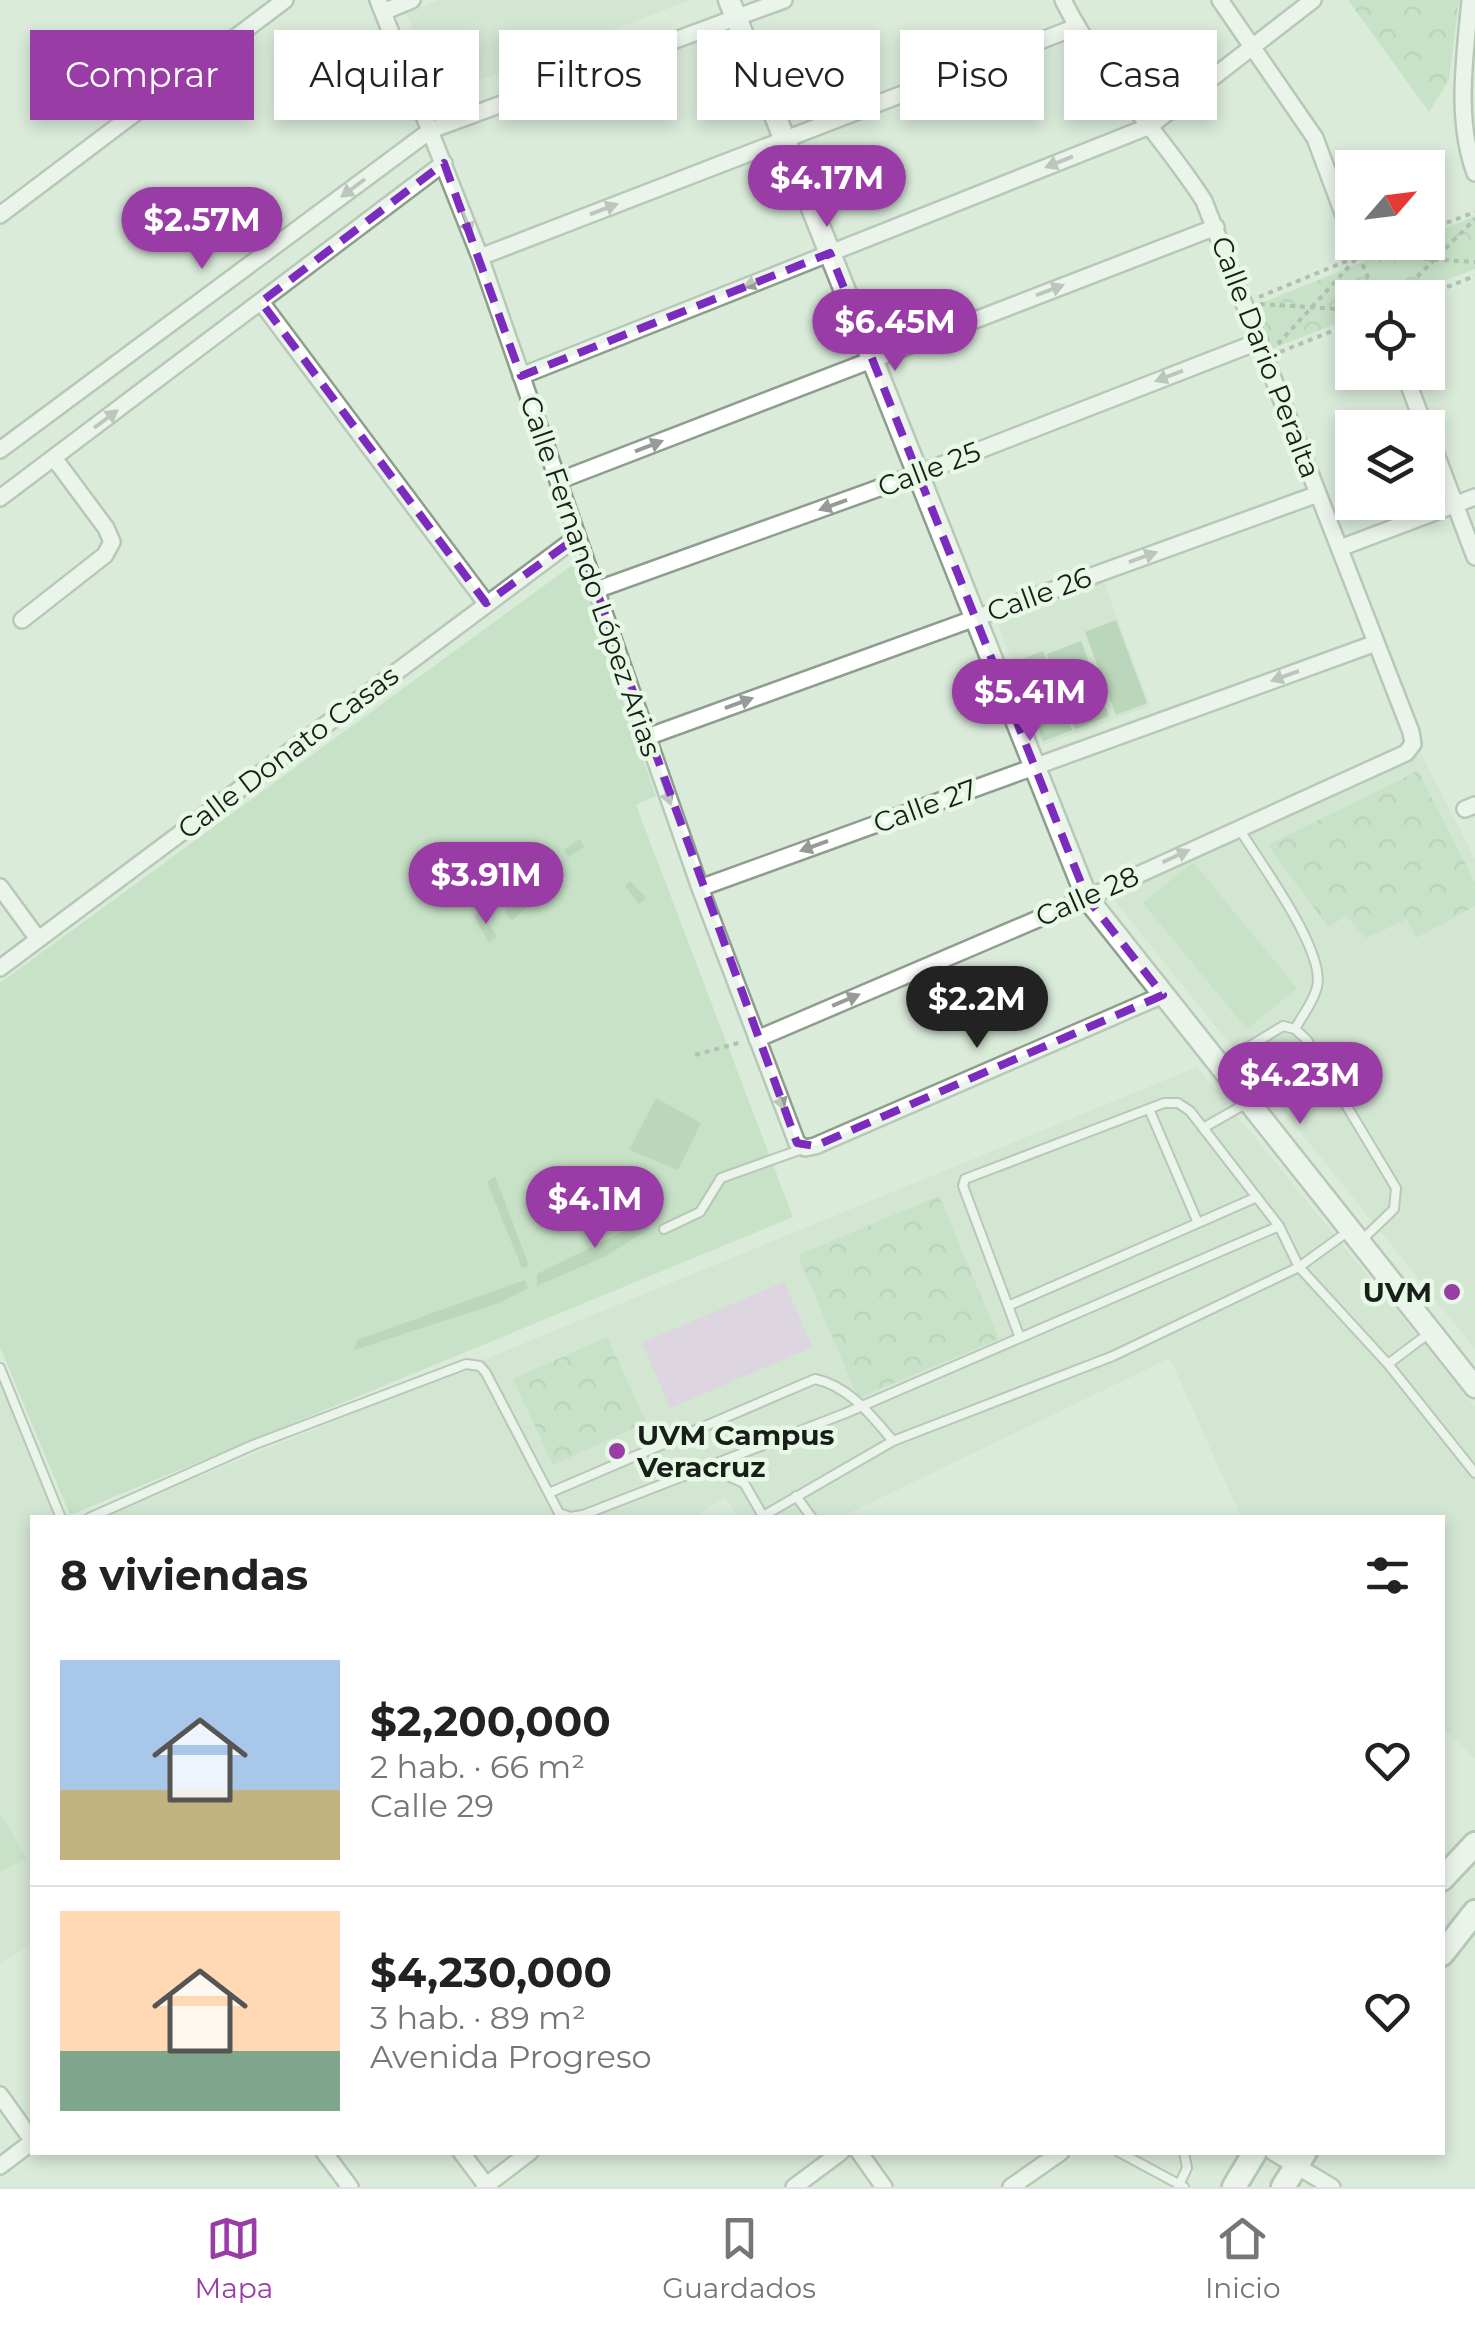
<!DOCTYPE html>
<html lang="es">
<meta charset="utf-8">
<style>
:root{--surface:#fff;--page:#f2f2f2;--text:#222;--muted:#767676;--line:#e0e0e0;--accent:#9a3ca6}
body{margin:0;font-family:Montserrat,sans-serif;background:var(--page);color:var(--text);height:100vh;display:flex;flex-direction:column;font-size:38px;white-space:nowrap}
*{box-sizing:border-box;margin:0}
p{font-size:32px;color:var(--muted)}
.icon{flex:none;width:55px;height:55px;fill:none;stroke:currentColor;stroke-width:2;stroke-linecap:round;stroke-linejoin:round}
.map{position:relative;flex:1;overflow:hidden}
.side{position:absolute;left:30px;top:1515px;width:1415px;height:640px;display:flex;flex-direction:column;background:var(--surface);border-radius:0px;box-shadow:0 5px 15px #0003}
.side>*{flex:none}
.top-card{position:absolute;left:30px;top:30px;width:1415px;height:90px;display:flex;gap:20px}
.needle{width:65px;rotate:62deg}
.buttons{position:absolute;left:1335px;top:150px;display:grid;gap:20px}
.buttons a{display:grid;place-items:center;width:110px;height:110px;border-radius:0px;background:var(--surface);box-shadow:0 5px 15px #0003;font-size:50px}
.price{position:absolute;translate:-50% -85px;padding:0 22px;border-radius:35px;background:var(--accent);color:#fff;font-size:32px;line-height:65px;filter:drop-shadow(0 2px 5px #0008)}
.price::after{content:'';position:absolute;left:50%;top:60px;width:30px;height:22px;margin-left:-15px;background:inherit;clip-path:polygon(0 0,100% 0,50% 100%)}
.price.current{background:#222;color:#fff}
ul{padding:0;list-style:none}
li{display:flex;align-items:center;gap:30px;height:250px;padding:0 30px}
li+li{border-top:2px solid var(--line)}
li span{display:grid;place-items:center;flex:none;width:280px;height:200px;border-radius:0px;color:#555}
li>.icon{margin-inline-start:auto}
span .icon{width:120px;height:120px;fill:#fffc;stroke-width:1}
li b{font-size:42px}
h2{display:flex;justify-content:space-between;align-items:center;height:120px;padding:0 30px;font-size:42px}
.chip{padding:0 35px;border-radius:0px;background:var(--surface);box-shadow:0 5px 15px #0003;font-size:35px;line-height:90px}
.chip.current{background:var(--accent);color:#fff}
.tab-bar{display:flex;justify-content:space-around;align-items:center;height:140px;border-top:2px solid var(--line);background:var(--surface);font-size:28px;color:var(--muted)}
.tab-bar a{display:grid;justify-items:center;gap:5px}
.tab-bar .current{color:var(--accent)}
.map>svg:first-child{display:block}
</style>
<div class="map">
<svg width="1475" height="2187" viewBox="0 0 1475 2187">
<defs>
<pattern id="park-crowns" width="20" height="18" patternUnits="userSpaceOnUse" patternTransform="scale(2.5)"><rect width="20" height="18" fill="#afd7af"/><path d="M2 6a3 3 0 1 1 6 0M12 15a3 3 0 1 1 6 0" fill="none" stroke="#96b896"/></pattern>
</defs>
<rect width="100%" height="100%" fill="#daebda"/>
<path fill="#c9dfc8" d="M439,0H691L439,96L406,13Z
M1102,577L1150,706L1043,745L995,616Z
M1420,752L1475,859V1349L1110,895Z
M1197,1067L1475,1407V1758L1443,1728L1442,1518L1241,1517L1170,1358L841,1517H738L725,1497L692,1518H98Z
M0,1381L56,1517L32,1518V1943L0,1964Z"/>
<path fill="url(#park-crowns)" d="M1348,0H1459L1449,80L1429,112Z
M1475,216V269L1403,297L1352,298V318L1271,349L1254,306L1409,243L1428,242V235Z
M1418,771L1475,883V906L1416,938L1407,919L1366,938L1346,916L1328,927L1268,845Z
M939,1196L999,1339L858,1398L798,1255Z
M607,1337L646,1422L553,1465L513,1379Z"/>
<path fill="#afd7af" d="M575,563L656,796L636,805L793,1217L70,1515L0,1347V983Z
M1193,862L1297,988L1247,1029L1143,903Z
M1,1814L26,1858L0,1872V1815Z"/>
<path fill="#e1bae5" d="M784,1282L812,1347L670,1408L642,1343Z"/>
<path fill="#95be95" d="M1116,620L1147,703L1116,715L1085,632Z
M1081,641L1109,716L1075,729L1047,654Z
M1043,651L1072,730L1043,741L1014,662Z
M580,839L584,847L568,857L564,850Z
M546,872L553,882L512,921L505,913L506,907Z
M630,881L646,898L639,904L625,886Z
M482,911L497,937L489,943L474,916Z
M656,1098L701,1123L678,1170L629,1150Z
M495,1176L529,1266L522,1268L487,1182Z
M639,1206L650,1228L606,1256L537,1286V1274L640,1223L633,1212Z
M525,1280L528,1288L499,1303L354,1350L357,1340Z"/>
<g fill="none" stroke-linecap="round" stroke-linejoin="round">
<defs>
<path id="service" d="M1240,830C1260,863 1326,951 1317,987C1314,1001 1302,1016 1295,1029
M1219,1065L1283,1026L1295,1029L1307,1040L1396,1188L1394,1209L1363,1239
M1203,1128L1247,1103
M1198,1223L1257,1197
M664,1229L700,1212L721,1178L805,1148
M1008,1306L1198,1223L1149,1109
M1020,1338L963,1186L965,1179L1164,1103H1178L1190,1111L1279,1226L1299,1267L1388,1364L1475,1473
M1388,1364L1428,1334
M0,1368L61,1518
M710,1468L744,1483L763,1516L893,1441L1113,1356L1299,1267L1350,1230
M549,1493L815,1379C849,1386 872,1416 893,1441
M796,1496L812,1518
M89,1518L253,1445L466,1364L480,1366L486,1373L559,1513L570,1517L583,1515L846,1413L1279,1226
M1119,2152L1184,2187
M1180,2183L1187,2168L1184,2152"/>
<path id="minor" d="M378,0L480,257L700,888L797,1143L805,1148L815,1146L1163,995
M1220,0L1315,138L1352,237
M1470,0C1465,57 1455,118 1475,173
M383,12L412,0
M0,215L285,0
M480,257L1076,27
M261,302L486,603
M1404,372L1425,428
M521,376L1150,126L1313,0
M1428,433L1475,557
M0,450L431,130L784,0
M558,481L1216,227
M0,498L444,163
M1340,548L1475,497
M596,590L918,474L1260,341
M22,620L105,555L112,542L106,528L54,458
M647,737L1318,494
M1465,809L1475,805
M0,887L38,939
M700,888L1376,643
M0,968L577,537
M757,1039L1087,898L1406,753L1413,744L1411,732L1204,201C1160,132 1099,73 1063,0
M0,2095L32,2140
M324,2152L350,2187
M461,2152L486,2185
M859,2152L884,2187
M1273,2152L1332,2187
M0,2166L32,2142
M484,2187L530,2152
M794,2187L841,2152
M1011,2187L1061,2152"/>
<path id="tertiary" d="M729,0L1087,898L1475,1387"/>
<path id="secondary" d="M1442,1879L1475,1844
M1442,1954L1475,1912
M1234,2187L1255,2152
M1283,2187L1305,2152"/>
</defs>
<use href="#service" stroke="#8e9e8e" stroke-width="12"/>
<use href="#minor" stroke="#8e9e8e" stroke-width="20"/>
<use href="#tertiary" stroke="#8e9e8e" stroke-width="25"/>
<use href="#secondary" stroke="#8e9e8e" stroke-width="28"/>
<path stroke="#808c80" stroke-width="4" stroke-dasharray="5 5" stroke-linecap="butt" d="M1428,230L1475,212
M1359,255L1376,298
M1364,255L1475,262
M1259,297L1393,242
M1396,298L1475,219
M1419,298L1475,276
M1260,304L1352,310
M1278,344L1356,259
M1280,352L1352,323
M695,1055L742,1042"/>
<use href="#service" stroke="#fff" stroke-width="8"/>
<use href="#minor" stroke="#fff" stroke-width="15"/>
<use href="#tertiary" stroke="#fff" stroke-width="20"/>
<use href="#secondary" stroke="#fff" stroke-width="22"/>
</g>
<defs><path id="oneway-solid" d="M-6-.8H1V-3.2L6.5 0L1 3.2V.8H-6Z" transform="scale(2.5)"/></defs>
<g fill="#979a97">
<use href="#oneway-solid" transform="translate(1059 162) rotate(158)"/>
<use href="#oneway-solid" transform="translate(353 188) rotate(143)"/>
<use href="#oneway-solid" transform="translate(604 209) rotate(-21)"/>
<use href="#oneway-solid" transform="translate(466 221) rotate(69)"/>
<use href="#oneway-solid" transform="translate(757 282) rotate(158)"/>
<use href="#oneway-solid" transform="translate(1050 290) rotate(-21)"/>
<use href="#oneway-solid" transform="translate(1169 376) rotate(159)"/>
<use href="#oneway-solid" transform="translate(106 419) rotate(-37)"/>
<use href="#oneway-solid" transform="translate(649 446) rotate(-21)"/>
<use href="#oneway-solid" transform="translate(833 505) rotate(160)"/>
<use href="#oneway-solid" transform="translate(1143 557) rotate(-20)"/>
<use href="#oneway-solid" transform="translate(1285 676) rotate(160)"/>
<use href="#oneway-solid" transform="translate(739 703) rotate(-20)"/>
<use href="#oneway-solid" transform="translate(666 791) rotate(71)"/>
<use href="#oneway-solid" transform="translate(814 846) rotate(160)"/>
<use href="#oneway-solid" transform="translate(1176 856) rotate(-25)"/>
<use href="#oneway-solid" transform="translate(846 1000) rotate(-23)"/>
<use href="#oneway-solid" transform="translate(779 1096) rotate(69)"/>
</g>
<path d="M0 0H1475V2187H0ZM444,163L521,376L830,253L1087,898L1163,995L815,1146L797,1143L577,537L486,603L261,302Z" fill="#daebda" fill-opacity=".55" fill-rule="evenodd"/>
<path fill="none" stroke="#7b2cbf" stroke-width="8" stroke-dasharray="20 12" stroke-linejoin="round" d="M444,163L521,376L830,253L1087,898L1163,995L815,1146L797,1143L577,537L486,603L261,302Z"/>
<g fill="#9a3ca6" stroke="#e7f8e7" stroke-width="4">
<circle cx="1452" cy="1292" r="10"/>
<circle cx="617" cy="1451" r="10"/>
</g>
<g text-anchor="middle" stroke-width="9" stroke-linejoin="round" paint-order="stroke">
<g font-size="28" fill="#181e18" stroke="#e7f8e7">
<text transform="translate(1266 357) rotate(69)" y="10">Calle Dario Peralta</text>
<text transform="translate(929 469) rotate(-21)" y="10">Calle 25</text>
<text transform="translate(591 576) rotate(71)" y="10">Calle Fernando López Arias</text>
<text transform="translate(1039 594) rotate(-20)" y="10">Calle 26</text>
<text transform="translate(288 752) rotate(-37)" y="10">Calle Donato Casas</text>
<text transform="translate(925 806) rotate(-20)" y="10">Calle 27</text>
<text transform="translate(1087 896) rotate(-24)" y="10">Calle 28</text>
</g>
<g font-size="28" font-weight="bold" fill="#181e18" stroke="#e7f8e7" text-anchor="end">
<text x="1432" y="1302">UVM</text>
<text x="637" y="1445" text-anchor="start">UVM Campus<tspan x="637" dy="32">Veracruz</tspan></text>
</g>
</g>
</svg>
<div class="buttons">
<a><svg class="needle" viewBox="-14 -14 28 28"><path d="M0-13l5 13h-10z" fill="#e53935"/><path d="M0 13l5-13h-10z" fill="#767676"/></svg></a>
<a><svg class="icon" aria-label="locate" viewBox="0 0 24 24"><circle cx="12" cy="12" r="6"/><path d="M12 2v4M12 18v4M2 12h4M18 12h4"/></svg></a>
<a><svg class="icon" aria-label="layers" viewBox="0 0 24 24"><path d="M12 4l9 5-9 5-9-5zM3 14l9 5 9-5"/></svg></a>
</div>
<b class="price" style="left:827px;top:230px">$4.17M</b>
<b class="price" style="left:202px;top:272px">$2.57M</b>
<b class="price" style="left:895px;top:374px">$6.45M</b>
<b class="price" style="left:1030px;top:744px">$5.41M</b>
<b class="price" style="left:486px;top:927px">$3.91M</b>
<b class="price current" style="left:977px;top:1051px">$2.2M</b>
<b class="price" style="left:1300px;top:1127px">$4.23M</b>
<b class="price" style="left:595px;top:1251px">$4.1M</b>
<div class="top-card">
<a class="chip current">Comprar</a>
<a class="chip">Alquilar</a>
<a class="chip">Filtros</a>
<a class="chip">Nuevo</a>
<a class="chip">Piso</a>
<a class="chip">Casa</a>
</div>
<section class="side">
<h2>8 viviendas<svg class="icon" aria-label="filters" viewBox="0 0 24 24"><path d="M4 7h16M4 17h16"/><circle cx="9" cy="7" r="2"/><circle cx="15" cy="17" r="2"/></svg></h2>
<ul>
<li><span style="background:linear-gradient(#a9c7e8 65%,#c2b280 0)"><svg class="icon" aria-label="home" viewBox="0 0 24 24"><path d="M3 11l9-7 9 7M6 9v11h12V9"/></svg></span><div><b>$2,200,000</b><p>2 hab. · 66 m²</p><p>Calle 29</p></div><svg class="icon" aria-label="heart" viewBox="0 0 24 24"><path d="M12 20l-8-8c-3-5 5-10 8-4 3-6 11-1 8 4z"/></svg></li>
<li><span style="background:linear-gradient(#ffd9b3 70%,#7fa58c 0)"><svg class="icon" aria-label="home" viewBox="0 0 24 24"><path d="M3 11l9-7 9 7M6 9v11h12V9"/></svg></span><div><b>$4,230,000</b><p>3 hab. · 89 m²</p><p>Avenida Progreso</p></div><svg class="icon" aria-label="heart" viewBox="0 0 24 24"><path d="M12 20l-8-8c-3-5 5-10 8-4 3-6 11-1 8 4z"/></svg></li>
</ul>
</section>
</div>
<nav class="tab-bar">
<a class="current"><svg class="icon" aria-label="map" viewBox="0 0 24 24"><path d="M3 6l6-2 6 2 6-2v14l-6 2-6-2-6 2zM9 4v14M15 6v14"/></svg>Mapa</a>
<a><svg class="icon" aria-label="saved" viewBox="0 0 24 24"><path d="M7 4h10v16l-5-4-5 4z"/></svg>Guardados</a>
<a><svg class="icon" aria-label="home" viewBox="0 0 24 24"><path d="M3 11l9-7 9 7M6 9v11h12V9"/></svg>Inicio</a>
</nav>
